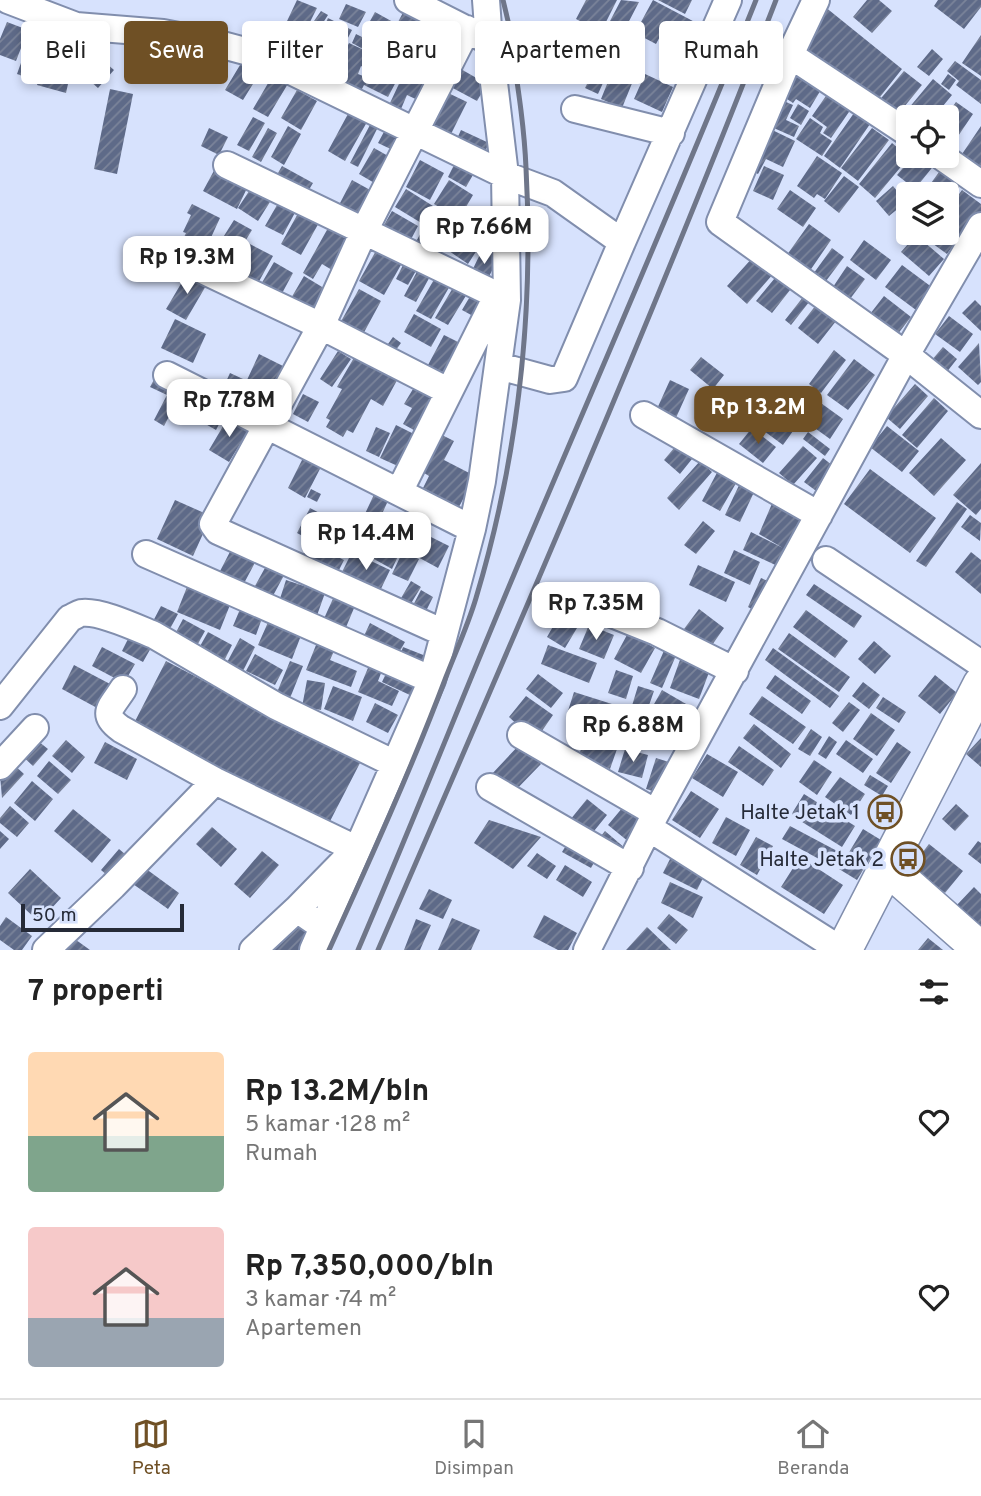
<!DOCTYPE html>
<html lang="id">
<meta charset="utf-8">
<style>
:root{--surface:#fff;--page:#f6f6f6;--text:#222;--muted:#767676;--line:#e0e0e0;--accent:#6f5025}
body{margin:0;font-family:Overpass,sans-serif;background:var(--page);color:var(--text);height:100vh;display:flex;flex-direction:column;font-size:26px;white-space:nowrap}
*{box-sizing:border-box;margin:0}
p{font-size:23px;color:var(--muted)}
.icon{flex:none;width:38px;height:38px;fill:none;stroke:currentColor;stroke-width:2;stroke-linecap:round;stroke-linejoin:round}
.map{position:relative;height:950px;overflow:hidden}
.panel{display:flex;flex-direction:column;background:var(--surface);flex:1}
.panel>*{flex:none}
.banner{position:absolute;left:21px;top:21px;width:940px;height:63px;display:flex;gap:14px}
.fabs{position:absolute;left:896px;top:105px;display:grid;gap:14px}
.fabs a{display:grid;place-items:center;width:63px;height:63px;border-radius:7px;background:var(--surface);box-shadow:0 4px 10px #0003;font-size:35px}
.scale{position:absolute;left:21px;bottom:18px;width:163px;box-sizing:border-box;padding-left:7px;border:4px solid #252a37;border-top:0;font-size:19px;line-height:24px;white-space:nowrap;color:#252a37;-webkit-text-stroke:5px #d7e2fd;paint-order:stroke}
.price{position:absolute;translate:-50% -60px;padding:0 16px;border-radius:14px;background:#fff;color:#222;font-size:23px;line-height:46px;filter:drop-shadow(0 2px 4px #0008)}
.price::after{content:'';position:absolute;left:50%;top:42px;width:21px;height:16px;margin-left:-10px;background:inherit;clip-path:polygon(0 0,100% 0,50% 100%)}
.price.on{background:var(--accent);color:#fff}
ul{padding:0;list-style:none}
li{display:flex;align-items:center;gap:21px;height:175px;padding:0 28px}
li span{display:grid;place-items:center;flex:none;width:196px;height:140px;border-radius:7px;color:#555}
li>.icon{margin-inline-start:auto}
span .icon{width:84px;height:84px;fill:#fffc;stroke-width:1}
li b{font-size:30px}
h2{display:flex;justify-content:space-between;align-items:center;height:84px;padding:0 28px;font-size:30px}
.pill{padding:0 24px;border-radius:7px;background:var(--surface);box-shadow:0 4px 10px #0003;font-size:24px;line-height:63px}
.pill.on{background:var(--accent);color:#fff}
.menu{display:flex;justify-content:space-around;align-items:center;height:98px;border-top:2px solid var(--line);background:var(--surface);font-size:19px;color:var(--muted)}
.menu a{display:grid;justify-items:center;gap:4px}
.menu .on{color:var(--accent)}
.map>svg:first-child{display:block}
</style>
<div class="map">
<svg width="981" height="950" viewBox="0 0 981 950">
<defs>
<pattern id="building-hatch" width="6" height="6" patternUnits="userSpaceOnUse" patternTransform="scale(1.75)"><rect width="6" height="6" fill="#5e6a88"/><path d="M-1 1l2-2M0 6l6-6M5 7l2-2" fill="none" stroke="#7b849a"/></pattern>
</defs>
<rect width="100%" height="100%" fill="#d7e2fd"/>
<path fill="url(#building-hatch)" d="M297,0L317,8L306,30L317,34L304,62L278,50L283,39L279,38Z
M586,0H617L601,32L576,19Z
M621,0L639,2L625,29L610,21Z
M653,0L708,29L690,63L667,50L675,35L664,29L656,44L635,33Z
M658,0H692L685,14Z
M867,0H879L892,11L872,33L853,17Z
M938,0H981V7L964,29L934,6Z
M819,2L902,69L876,102L829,65L801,49Z
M408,3L441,20L418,62L386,45Z
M346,4L366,12L358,27L339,19Z
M321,11L328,15L321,26L314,21Z
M375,12L393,22L382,42L364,32Z
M328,18L352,30L329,75L306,64Z
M445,20L464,31L443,69L424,58Z
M7,22L28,30L16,61L0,55V39Z
M557,24L570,30L558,57L544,50Z
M609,24L632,35L624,51L621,49L617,61L592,51L597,39L617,47L601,39Z
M34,26L47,31L31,79L17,74Z
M574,31L594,40L578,77L558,68Z
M356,34L368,40L363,49L352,43Z
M981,35V76L962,63Z
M370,42L379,46L368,70L361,66L358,74L368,78L383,48L407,61L388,97L364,85L359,95L337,84L342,74L335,71L349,43L366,51Z
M84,44L114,70L98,88L68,62Z
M932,49L943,59L929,76L917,67Z
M592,54L612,63L598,94L585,88L587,84L580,81Z
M243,60L261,71L243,100L225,90Z
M413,61L441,75L435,87L407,73Z
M955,61L981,80V104L956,85L959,81L947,71Z
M616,62L637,71L622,108L601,99Z
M796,65L825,83L810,108L796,99L793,103L778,93Z
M42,67L70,75L66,93L37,85Z
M459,68L487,84L477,101L449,86Z
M904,71L922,85L895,118L877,103Z
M274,73L289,82L268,117L253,109Z
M404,73L434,88L426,104L407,95L401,109L390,103Z
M645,74L673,87L662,112L634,99Z
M948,74L956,80L949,90L941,84Z
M933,79L952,95L934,117H908V120L903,115Z
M110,89L133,94L117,174L94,169Z
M297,90L317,101L301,130L281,118Z
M444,91L467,102L450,136L428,125Z
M828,93L851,109L831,138L823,133L827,127L812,116Z
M779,99L793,105L786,120L799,126L794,137L767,125Z
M956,102L973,114L950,148L947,146L945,117Z
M798,104L809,111L801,125L790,118Z
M349,112L367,122L345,161L328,151Z
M854,113L870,124L840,168L824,156Z
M253,117L265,123L249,151L237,145Z
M810,118L823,127L820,133L832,141L822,156L796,139Z
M371,123L378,127L358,167L350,163Z
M288,126L301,134L284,165L271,157Z
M981,126V165L978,169L960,157Z
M766,127L795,141L783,167L766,159L758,174L746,168Z
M209,128L228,137L219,155L201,146Z
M268,128L277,133L261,162L252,157Z
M386,128L408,139L401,154L378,143Z
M872,128L889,140L858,181L841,168Z
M461,130L489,143L483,156L455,143Z
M892,143L909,157L875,198L859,184Z
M374,148L397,161L383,188L359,174Z
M817,156L842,173L825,199L817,194L814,198L797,186Z
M913,156H926L935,164L915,189L897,175Z
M458,157L477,168L466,187L448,177Z
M420,160L444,173L430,200L406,187Z
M217,165L250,182L237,209L203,191Z
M282,166L313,183L304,198L274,180Z
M764,166L784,175L773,200L753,191Z
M942,168L962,183L947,203V194H923Z
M844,176L859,187L839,213L824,201Z
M352,180L372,191L359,216L339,205Z
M449,180L473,195L459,219L434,204Z
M255,182L275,194L258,221L238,208Z
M893,186L906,202L889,216L876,201Z
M406,189L433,206L423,224L395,207Z
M790,190L816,208L803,227L777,209Z
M962,190L981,204V212L961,239L947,228V211Z
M281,198L298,207L283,235L265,226Z
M192,204L220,218L208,244L203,241L192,262L176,254L186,233L183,232L191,215L187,213Z
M435,207L451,216L442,233L447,236L434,260L412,249Z
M301,208L321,219L301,255L281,244Z
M392,211L418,226L407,247L380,232Z
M234,220L252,230L230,266L212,255Z
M467,223L486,236L468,264L449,251Z
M809,224L831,240L807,275L784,259Z
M328,228L355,244L337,273L322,264L313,279L303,273Z
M918,233H939L954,244L947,254Z
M916,235L944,259L929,276L901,252Z
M864,240L891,260L876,280L850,260Z
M246,242L273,256L257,285L227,275Z
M485,244L501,252L484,287L468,279Z
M832,248L844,257L823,285L811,277Z
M377,249L402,263L384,295L359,281Z
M754,256L774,273L747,304L727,286Z
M274,262L293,273L280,297L260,286Z
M404,263L417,269L408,285L396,279Z
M421,264L433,271L416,302L404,296Z
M902,265L933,288L916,310L885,287Z
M847,266L865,279L850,299L833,287Z
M188,272L207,284L186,320L166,309Z
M779,273L794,285L772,313L756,301Z
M304,276L332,293L319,298L311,313L290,300Z
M436,276L451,284L431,319L416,311Z
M454,286L467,294L448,325L435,318Z
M359,289L381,301L361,338L339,325Z
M807,292L813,297L791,325L785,320Z
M472,293L485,294L473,316L462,310Z
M884,296L911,317L897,335L870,314Z
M820,300L840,316L818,344L798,328Z
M975,300L981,306V331L962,313Z
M414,314L441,329L431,347L404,332Z
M949,316L973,334L960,352L935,334Z
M175,319L206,334L193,363L161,348Z
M444,335L460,343L444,373L428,365Z
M393,337L401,343L391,357L383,351Z
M979,343L981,382L978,385L958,367Z
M943,347L957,359L946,373L931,361Z
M359,349L401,373L383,406L371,399L353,433L347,430L343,437L326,427L330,420L326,418L342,389L337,387Z
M834,350L846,360L821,393L809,384Z
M338,351L351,359L332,387L320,379Z
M259,354L283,366L271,391L247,380Z
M701,357L724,375L713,389L690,370Z
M854,359L875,375L848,410L827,395Z
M230,373L243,379L237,392L224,386Z
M157,374L184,388L164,426L154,420L167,395L150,387Z
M670,380L689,389L675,420L656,411Z
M416,384L444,393L421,434L403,424L412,408L404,404Z
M915,384L928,396L900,429L886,417Z
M187,392L200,399L188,421L175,414Z
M303,394L319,402L308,422L293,414Z
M206,398L227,409L216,430L195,418Z
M712,398L728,407L716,427L700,418Z
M934,398L948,411L917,448L902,435Z
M818,401L843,419L830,439L805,421Z
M761,409L793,431L783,445L752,422Z
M229,416L250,428L229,462L209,450Z
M396,425L416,435L400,467L380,458Z
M887,426L919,451L902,472L870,447Z
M376,427L390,433L379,457L366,451Z
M752,428L776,447L763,463L739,444Z
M808,432L830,449L825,456L803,439Z
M440,434L454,441L444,460L475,476L459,507L423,488L429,476L421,471Z
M941,438L966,460L934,496L909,473Z
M680,441L696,454L680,474L664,460Z
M803,446L817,458L793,485L779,473Z
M304,456L322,465L305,498L288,488Z
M823,458L841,472L823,496L804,482Z
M700,461L712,472L679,510L667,498Z
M981,463V509L976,515L953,495Z
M720,467L739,478L720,511L702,501Z
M870,469L936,518L910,553L844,504Z
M741,481L756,488L740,522L725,515Z
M378,486L392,492L377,525L363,518Z
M311,489L321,494L317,502L307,497Z
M774,499L808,515L784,569L743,550L751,532L783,548L759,534Z
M175,500L211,516L193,556L157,539Z
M957,502L967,509L926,567L916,561Z
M310,508L352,530L339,555L297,533Z
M970,515L981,523L980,541L961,527Z
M394,519L417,533L406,553L419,559L408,581L392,574L403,551L383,539Z
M703,521L715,531L696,554L684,545Z
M356,525L366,530L365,533L400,552L392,569L347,544Z
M425,534L449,546L438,568L414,555Z
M235,542L259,555L242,587L218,575Z
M309,543L344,560L334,580L299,563Z
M734,550L760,562L750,585L724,573Z
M352,552L390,570L379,593L341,574Z
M971,552L981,560V594L955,572Z
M271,557L289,566L268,605L250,595Z
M698,565L735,582L726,602L689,585Z
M191,577L234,595L220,630L177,612Z
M761,578L777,585L763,615L748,607Z
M286,580L325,593L315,621L277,608Z
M411,581L421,587L407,610L397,605Z
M814,584L862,616L854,628L806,595Z
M421,590L433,597L422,619L409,613Z
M336,592L357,601L344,632L322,623Z
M243,602L265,610L256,635L233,626Z
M567,602L586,613L565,648L547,637Z
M161,606L178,614L165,638L149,629Z
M699,609L724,628L710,648L684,629Z
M806,610L848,641L835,658L793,627Z
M183,619L205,631L194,651L172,640Z
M269,620L302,633L292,659L258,645Z
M370,623L405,642L397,656L363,638Z
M589,625L614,635L604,659L579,649Z
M134,627L156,639L143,662L122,651Z
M208,632L232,645L224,661L199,648Z
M628,633L655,648L641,673L614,659Z
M789,633L850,677L839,692L778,649Z
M320,635L338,642L330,660L357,671L351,687L306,670Z
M240,638L255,647L239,679L223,670Z
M874,641L891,656L875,674L858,659Z
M548,645L597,663L589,683L541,664Z
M666,646L678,651L662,688L650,683Z
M102,647L135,664L124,683L92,666Z
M403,647L436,660L429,677L397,663Z
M773,648L839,696L830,708L765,660Z
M255,654L283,670L275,685L246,671Z
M681,657L711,667L699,699L670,688Z
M166,661L360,763L326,829L131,729Z
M290,661L303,666L286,708L273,702Z
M370,663L383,668L378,681L399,691L392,706L358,692Z
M74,665L112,685L99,709L62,689Z
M389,667L419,677L412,696L382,682Z
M616,670L633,676L626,699L608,693Z
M538,674L563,693L551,708L526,689Z
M775,675L811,701L802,714L766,688Z
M935,675L957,693L940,714L918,696Z
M307,680L325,683L321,710L302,707Z
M863,682L880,695L869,709L852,696Z
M333,686L362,697L353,721L324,709Z
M638,686L654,691L646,714L631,709Z
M662,690L705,715L693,737L649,713Z
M574,692L615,705L608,728L567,714Z
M526,696L553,715L535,741L509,717Z
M762,696L806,727L793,744L749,714Z
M883,697L906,712L899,723L876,708Z
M849,702L860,710L843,732L832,723Z
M375,703L398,715L388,733L366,722Z
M620,712L639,718L631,744L612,739Z
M871,713L895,730L877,756L853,739Z
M754,724L791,754L781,768L743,738Z
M811,729L822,737L810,756L798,749Z
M829,736L837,742L826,759L818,754Z
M33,737L48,749L33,766L19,753Z
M586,737L617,749L610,769L578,757Z
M981,738V767L966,754Z
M66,740L85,757L72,773L52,756Z
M846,740L873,759L863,773L836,754Z
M105,742L137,759L127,780L94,763Z
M897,742L911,752L891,783L876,773Z
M520,744L541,764L511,795L491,775Z
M739,746L774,770L763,786L728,762Z
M625,749L648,755L642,778L618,772Z
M707,754L738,772L723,797L692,778Z
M656,758L672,763L662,794L646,789Z
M814,760L832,772L817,795L799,782Z
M49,761L71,780L58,794L37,776Z
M11,762L24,774L2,798L0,775Z
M870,775L888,786L882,796L864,785Z
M840,777L865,794L851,815L825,797Z
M32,781L53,799L35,821L14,803Z
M691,791L719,809L700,838L672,820Z
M804,794L855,826L842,847L791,815Z
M587,799L607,815L590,836L570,820Z
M628,801L649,818L629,842L608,825Z
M956,804L969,816L955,831L942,819Z
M10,806L29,823L17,837L0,823V818Z
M73,809L111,840L92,863L54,831Z
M726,817L750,830L736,856L712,843Z
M489,820L541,837L513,869L474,843Z
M790,826L839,852L832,866L782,839Z
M212,827L237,849L221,867L196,844Z
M863,829L881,840L857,880L839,869Z
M0,831L9,839L0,849Z
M605,831L626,849L618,858L597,841Z
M572,836L600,852L591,868L562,852Z
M756,837L773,846L757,875L740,865Z
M978,841L981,843V864L968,854Z
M929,844L963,871L945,893L912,866Z
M119,849L132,860L114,881L101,870Z
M262,851L279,865L250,898L234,884Z
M674,851L708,868L697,890L663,873Z
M537,853L556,866L547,879L527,866Z
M800,857L843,885L824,914L781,887Z
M138,863L179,893L168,909L126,879Z
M565,865L592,882L583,897L556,880Z
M30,869L61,898L39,922L8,893Z
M670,882L703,897L693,918L661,903Z
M974,887L981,894V925L978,928L955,907Z
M429,889L452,900L443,919L419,909Z
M669,914L688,930L676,944L657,928Z
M544,915L577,933L568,950H558L533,937Z
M6,917L32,936L22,950H14L0,940V926Z
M452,918L480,930L471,950H438Z
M416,919L431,925L420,950H404Z
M295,922L313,938L302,950H270Z
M647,927L671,950H626Z
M65,932L90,950H58Z
M928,938L943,950H918Z"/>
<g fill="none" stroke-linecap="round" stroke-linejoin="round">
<defs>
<path id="minor" d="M8,0L76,26L163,33L215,43L256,54L505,175L553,193L622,242L564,378L550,380L499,366
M486,0L489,41
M816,0L790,55L720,222L906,355L981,226
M790,55L908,133
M575,109L671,133
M941,156L981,184
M227,165L507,300
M622,242L728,0
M194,266L321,326L448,391
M167,375L472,529
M644,415L819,515
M399,492L497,296
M146,554L432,680
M826,560L981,664
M577,600L657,632L735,671
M444,633L218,531L213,524L321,326L364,231L467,29
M123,689C111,708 100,714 121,729L215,781L356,849
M0,706L70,618C74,617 77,614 81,613C99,610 137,628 154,635L276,706L395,764
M521,735L656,813
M0,766L35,728
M490,787L630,868
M649,828L841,950
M297,909L345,860
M46,950L113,886L215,781
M253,950L297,909L323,927
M313,950L432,680L472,529L482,481L507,300L505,175L489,41L408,0
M587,950L656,813L906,355L981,415"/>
<path id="major" d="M888,868L981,950
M844,950L981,684"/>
</defs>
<use href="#minor" stroke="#818ead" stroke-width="30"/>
<use href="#major" stroke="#818ead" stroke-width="38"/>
<use href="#minor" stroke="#fff" stroke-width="26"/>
<use href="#major" stroke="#fff" stroke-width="35"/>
<path stroke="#6f7689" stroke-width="5" d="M329,950C370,860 411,770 446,677C456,651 468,625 476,598C518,458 534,314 526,168C524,119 515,70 508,21L503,0
M358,950C413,822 464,693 518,565C598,376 680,190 756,0
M378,950C515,635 652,320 776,0"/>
</g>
<defs>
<symbol id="bus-ring" viewBox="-11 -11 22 22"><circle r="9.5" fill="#d7e2fd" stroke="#6f5025" stroke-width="1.5"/><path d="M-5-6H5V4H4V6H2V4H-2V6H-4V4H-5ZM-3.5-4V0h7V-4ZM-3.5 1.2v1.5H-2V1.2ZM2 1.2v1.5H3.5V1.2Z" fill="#6f5025"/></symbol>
</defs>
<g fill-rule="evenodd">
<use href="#bus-ring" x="866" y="793" width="38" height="38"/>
<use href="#bus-ring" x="889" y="840" width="38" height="38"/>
</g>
<g text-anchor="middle" stroke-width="7" stroke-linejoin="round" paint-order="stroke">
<g font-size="21" fill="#252a37" stroke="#d7e2fd" text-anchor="end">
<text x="860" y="819">Halte Jetak 1</text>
<text x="884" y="866">Halte Jetak 2</text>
</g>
</g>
</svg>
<div class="fabs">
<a><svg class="icon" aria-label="locate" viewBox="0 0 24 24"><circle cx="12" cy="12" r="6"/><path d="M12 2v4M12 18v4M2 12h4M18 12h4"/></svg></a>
<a><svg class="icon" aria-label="layers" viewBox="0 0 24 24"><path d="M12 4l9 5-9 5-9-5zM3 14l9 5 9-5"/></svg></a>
</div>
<div class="scale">50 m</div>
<b class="price" style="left:484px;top:266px">Rp 7.66M</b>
<b class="price" style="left:187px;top:296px">Rp 19.3M</b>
<b class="price" style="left:229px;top:439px">Rp 7.78M</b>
<b class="price on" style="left:758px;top:446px">Rp 13.2M</b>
<b class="price" style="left:366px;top:572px">Rp 14.4M</b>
<b class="price" style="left:596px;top:642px">Rp 7.35M</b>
<b class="price" style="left:633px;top:764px">Rp 6.88M</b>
<div class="banner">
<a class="pill">Beli</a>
<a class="pill on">Sewa</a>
<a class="pill">Filter</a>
<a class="pill">Baru</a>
<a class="pill">Apartemen</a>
<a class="pill">Rumah</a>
</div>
</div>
<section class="panel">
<h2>7 properti<svg class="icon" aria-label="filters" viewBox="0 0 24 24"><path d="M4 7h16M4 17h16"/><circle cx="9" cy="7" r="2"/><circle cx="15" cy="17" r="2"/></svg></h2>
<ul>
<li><span style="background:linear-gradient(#ffd9b3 60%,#7fa58c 0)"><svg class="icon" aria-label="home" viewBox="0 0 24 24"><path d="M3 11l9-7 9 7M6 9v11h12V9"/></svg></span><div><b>Rp 13.2M/bln</b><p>5 kamar · 128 m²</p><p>Rumah</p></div><svg class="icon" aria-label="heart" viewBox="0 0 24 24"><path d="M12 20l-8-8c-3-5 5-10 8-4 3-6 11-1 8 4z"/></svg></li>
<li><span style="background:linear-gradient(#f6c9c9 65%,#9aa5b1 0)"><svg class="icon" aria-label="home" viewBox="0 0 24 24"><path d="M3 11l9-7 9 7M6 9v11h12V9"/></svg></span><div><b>Rp 7,350,000/bln</b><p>3 kamar · 74 m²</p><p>Apartemen</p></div><svg class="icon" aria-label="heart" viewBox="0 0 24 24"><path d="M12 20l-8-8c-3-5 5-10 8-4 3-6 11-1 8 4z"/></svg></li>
</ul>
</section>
<nav class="menu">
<a class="on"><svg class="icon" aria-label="map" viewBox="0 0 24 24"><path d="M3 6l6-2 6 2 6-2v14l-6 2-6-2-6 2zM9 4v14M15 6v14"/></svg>Peta</a>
<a><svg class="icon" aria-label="saved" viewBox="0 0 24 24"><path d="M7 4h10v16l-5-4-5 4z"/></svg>Disimpan</a>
<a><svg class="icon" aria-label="home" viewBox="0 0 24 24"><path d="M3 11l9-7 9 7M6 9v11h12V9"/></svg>Beranda</a>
</nav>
